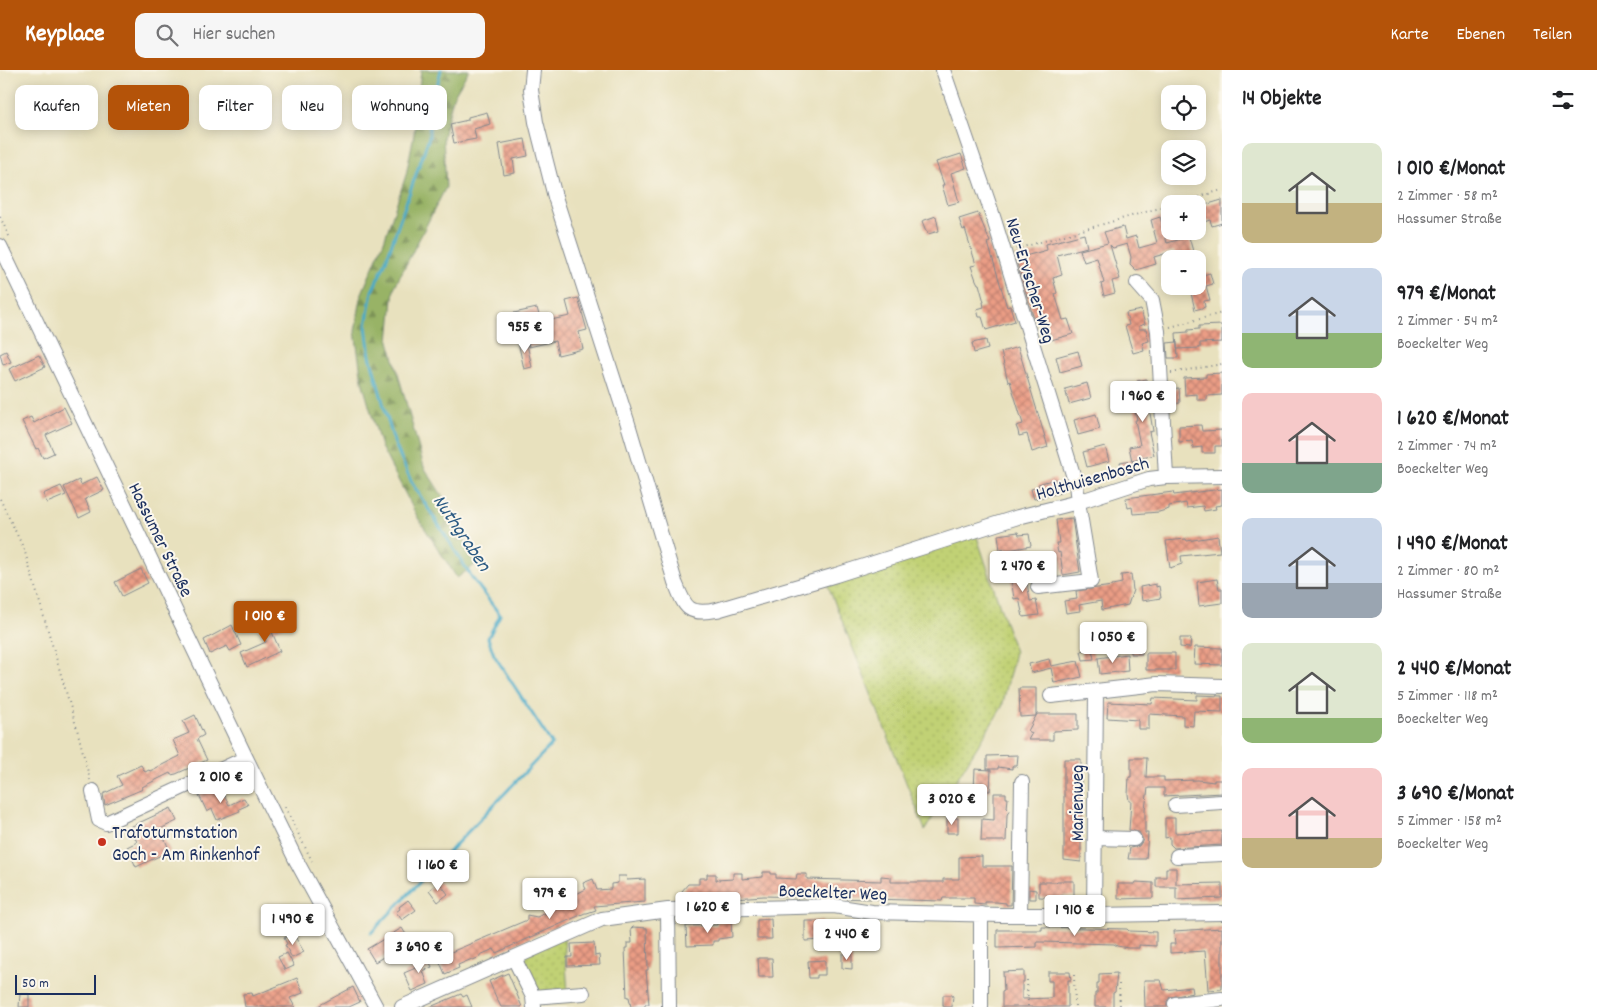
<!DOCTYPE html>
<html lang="de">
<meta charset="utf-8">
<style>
:root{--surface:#fff;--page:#f6f6f6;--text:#202124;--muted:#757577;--accent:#b45309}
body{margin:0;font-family:Dekko,sans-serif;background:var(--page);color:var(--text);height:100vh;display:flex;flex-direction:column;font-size:19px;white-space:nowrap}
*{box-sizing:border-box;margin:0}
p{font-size:16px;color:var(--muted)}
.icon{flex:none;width:28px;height:28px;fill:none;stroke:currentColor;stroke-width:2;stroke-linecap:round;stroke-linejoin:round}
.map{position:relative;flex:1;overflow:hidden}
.side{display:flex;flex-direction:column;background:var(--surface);width:375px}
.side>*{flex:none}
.hud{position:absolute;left:15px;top:15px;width:475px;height:45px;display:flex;gap:10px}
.controls{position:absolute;left:1161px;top:15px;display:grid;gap:10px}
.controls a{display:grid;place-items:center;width:45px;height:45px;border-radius:10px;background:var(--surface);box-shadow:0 2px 12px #0003;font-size:25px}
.scale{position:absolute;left:15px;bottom:12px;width:81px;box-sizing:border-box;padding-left:5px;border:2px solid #1b2f5e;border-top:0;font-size:14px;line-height:18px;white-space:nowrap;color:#1b2f5e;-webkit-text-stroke:4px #fbf7ec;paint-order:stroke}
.price{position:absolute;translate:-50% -42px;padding:0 11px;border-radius:5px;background:#fff;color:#222;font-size:16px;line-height:32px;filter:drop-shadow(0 1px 2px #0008)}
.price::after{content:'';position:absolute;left:50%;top:30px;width:15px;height:11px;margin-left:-8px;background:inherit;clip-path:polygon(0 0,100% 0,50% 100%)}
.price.current{background:var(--accent);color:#fff}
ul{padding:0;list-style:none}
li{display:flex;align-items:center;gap:15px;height:125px;padding:0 20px}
li span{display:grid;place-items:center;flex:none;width:140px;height:100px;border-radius:10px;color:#555}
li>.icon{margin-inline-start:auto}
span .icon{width:60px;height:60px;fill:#fffc;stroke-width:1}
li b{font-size:21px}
h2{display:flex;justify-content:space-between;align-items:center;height:60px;padding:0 20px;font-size:21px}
.pill{padding:0 18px;border-radius:10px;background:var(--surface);box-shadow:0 2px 12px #0003;font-size:18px;line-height:45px}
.pill.current{background:var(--accent);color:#fff}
header{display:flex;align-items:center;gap:30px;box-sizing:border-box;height:70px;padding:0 25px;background:var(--accent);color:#fff}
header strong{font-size:24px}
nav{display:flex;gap:28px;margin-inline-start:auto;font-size:18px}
.search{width:350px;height:45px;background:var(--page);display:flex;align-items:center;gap:12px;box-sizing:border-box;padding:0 18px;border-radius:10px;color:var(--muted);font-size:19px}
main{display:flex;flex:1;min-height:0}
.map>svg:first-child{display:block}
</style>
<header>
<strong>Keyplace</strong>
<div class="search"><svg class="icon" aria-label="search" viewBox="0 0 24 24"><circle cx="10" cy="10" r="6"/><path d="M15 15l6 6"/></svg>Hier suchen</div>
<nav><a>Karte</a><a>Ebenen</a><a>Teilen</a></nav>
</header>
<main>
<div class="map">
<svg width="1222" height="937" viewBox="0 0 1222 937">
<defs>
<pattern id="grass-dots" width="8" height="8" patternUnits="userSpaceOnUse" patternTransform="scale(1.25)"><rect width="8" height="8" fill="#c1d174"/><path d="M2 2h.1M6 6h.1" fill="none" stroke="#a5b467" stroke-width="1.8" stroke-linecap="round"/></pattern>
<pattern id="forest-firs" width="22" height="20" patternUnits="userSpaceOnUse" patternTransform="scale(1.25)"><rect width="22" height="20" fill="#98b366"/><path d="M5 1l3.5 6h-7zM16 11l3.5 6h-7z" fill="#7b9257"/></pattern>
<pattern id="building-cross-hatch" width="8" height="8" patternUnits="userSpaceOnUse" patternTransform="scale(1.25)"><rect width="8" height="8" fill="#eb9d85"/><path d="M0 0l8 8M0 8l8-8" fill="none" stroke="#be8070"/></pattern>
</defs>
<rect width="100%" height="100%" fill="#fbf7ec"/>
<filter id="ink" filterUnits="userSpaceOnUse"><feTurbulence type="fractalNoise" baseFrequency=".02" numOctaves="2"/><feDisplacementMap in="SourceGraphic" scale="10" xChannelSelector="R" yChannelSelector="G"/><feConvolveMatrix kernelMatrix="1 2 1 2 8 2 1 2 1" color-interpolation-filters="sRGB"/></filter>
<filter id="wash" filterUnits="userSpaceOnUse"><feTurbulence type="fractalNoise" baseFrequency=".0096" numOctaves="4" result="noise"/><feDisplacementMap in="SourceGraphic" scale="20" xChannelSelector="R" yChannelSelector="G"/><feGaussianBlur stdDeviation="1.12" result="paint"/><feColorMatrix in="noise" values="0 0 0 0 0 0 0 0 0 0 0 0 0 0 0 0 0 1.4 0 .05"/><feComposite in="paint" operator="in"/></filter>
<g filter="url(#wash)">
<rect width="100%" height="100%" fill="#e8e1be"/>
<path fill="url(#grass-dots)" stroke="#6e8069" d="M975,461L1015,582L1002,637L925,760L825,508Z
M564,866L568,924L533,927L514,888Z"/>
<path fill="url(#forest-firs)" stroke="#5a7162" d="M421,0H469L453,27L443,67L446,117L394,218L389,271L424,397L450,438L476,494L457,508L418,448L381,377L362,311L355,261L362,223L384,171L406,105L414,64Z"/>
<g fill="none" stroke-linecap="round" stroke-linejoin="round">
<path stroke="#48aac7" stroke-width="3" d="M371,863L552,674L494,585L488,568L500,545L473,509L412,413L394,372L370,286L366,256L372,221L384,196L429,67L430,43L441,0"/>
</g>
<g id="blocks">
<path fill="url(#building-cross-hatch)" d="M487,42L490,54L474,59L476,69L454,73L450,54L468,50V47Z
M525,69L528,86L513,89L515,103L504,105L499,74Z
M961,84L966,98L951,103L959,132L948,135L942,115H944L936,92Z
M1222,130V153L1212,156L1210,150L1198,154V137Z
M978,143L990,172L988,173L1007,237L1010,236L1015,251L986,260L982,247H979L977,239L984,237L983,232H984L979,214H978L976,210L971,196L976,195L974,188L965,159L963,160L959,149Z
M936,146L939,161L928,164L927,161H926L922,151Z
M1160,147L1167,173L1189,167L1194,185L1177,189L1174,181L1154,187L1156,194L1136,200L1130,194L1131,187L1127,174L1113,178L1110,175L1120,209L1112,211L1115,223L1104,226L1101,214L1104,213L1097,188L1084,192L1080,180L1108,173L1104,162L1123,157L1126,169L1136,166L1139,178L1157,173L1151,150Z
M1084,164L1087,177L1057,185L1062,205L1053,208L1057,223L1055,224L1063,250L1068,249L1073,264L1051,270L1044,246L1034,249L1015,187L1025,184V186L1047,180L1046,174Z
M1210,203L1213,214L1206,216L1210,230L1204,231L1205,237L1195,240L1190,219L1202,215L1199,206Z
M578,228L587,260L579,262L583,279L558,285L555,271L529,277L526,260L518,262L514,243L537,238L541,252L570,246L566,231Z
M1141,240L1145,254L1139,256V259H1146L1149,271L1142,273L1144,280L1133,283L1125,256L1129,255L1126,243Z
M1222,255V272L1200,273V278L1177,279L1176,263L1188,262V260L1199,259V256Z
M526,270L532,297L524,299L518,272Z
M986,270L988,279L974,283L972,273Z
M1177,272L1178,288H1168L1167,273Z
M1018,277L1048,377L1032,382L1027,364L1019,366L1018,361L1016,356L1023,354L1010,311L1008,312L1001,282Z
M6,281L11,292L3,295L0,284Z
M1078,281L1082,296L1060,302L1056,287Z
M39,285L45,297L15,311L9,299Z
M1222,303V325L1207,326V330H1197V324L1185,325L1184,308L1206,307V304Z
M1146,309L1151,330L1148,331L1153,361L1149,362L1154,385L1132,391L1129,377L1140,375L1135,350H1137L1133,333H1137L1134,317L1138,316L1137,311Z
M1087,313L1091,328L1069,334L1065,319Z
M1179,318L1180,333L1171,334L1170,319Z
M64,337L72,353L46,365L54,383L43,388L38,378L36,379L22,351L31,347L34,353Z
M1096,344L1100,359L1078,365L1074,350Z
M1201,355L1202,361L1222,360V376H1215V383H1202V377L1193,378L1192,371L1179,372V356Z
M1105,376L1109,391L1087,397L1083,382Z
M1132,390L1134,402L1123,404L1120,392Z
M97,407L104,420L85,429L91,442L79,448L64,417L79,410L81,415Z
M1055,409L1060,423L1034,429L1031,419L1039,417L1038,414Z
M61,416L66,425L47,433L43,424Z
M1222,419V435L1215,436L1216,439L1204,441L1203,436L1187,438L1186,433L1169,436V439L1159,442L1133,444L1132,437L1128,438L1126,428L1173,422L1174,425Z
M1072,448L1080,502L1063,505L1060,482L1058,483L1056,473H1059L1056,450Z
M1018,462L1019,465L1029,464L1031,476L1008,480L1006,479L1000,480L998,465Z
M1218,466L1220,482L1181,486L1182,494L1170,498L1166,471L1186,469L1187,471Z
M141,499L148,513L122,526L115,512Z
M1025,499L1030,531L1036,530L1039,545L1023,547L1019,528L1014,529L1010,501Z
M1131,504L1133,520L1128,535L1102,540L1101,531L1079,535L1080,541L1066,543L1064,531L1077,529L1076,521L1112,516V515L1122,513L1121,505Z
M1217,509L1219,519H1222V533L1199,536L1197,512Z
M1156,514V517L1159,516L1161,528L1142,531L1140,517Z
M277,542L284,556L272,562L280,581L247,597L241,583L266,572L263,566L270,563L266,553L270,551L267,547Z
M232,555L241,575L230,581L227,576L210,584L204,570Z
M1180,568H1191L1190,578L1180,577Z
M1131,575H1141L1142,584H1131Z
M1195,577L1222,578V595L1194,594Z
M1092,579L1094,589L1083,590L1081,581Z
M1146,583H1175V600H1146Z
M1127,584L1128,601L1100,604L1098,588Z
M1049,589L1051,596L1078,591L1082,607L1054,613L1051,598L1031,603L1029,594Z
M1019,618H1036V646L1037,644H1078V660L1053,661V670H1028L1032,663L1028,661L1036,646L1020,647Z
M1197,625L1222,626V642L1194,641L1193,656L1183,655V646L1149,644V659H1138V650L1107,648L1108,632L1152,634L1153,628L1197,630Z
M195,645L204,665L197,669L207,690L176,704L171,705L170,703L142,717L143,719L105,735L103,724L122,715L117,706L141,695L145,702L149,700L150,701L180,686L173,670L189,663L183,651Z
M1018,685L1017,696H1012V699L998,697V699H987V686Z
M1131,688H1147L1146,707H1164V711L1198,710L1214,712V710H1222V723L1164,726V718H1148L1145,739V763H1148L1146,789H1128L1130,778L1139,776L1143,770L1139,762L1129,760L1131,731H1129L1128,724L1129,707H1131Z
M1064,689H1081V792L1064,790Z
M975,699L991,700L990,721L974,720Z
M219,716L229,735L244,728L248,735L239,739L240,741L217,750L212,739L207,742L199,725Z
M994,723H1006V728H1008L1007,738L1009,740L1007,745L1006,771H981L982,749L994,750Z
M171,738L177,751L160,759L170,781L136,797L127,777L137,772L130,757Z
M947,748H958V763H947Z
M1165,748H1175V763L1222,761V775L1174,778L1170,774V767L1165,768Z
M982,786V796H1012L1011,835H1006V833L996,832H985V835L974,834V828H943L942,831L764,826L719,829V827L700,828V830H687L686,826L682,821L688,814H699V808H707V804H716V810L733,809V803H742V809L763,807V802H771V804H776V808L796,809L797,804H807V809L881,811V806L891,807V812H943V809H959V787Z
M1166,798H1176V814L1222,813V828L1176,830V817H1156V807H1166Z
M618,806H626L627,810L645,809V832L594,836L596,840L587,843H585L496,883L494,879L480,885V887L473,890L472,889L458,895L459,898L445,904L439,890L451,882L527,850V845L537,847L561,836L559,833L586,819L583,813L593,809L597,820L611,819V814L618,813Z
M1057,811H1074V826H1061V828L1039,827V812H1056Z
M439,812L448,824L438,832L429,820Z
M1136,812L1153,813V828L1118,829V814H1135Z
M1029,819L1036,820V829H1029Z
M408,830L416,840L402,850L396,842L400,839L399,837Z
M771,849L772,869H757V850Z
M731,851L732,867L718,869V871H713V875L687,876L686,856L717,855V852Z
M805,851H822L823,870L805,871Z
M633,857L647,858L648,900H646L649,934H645V937H631L629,927H627L625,878H627V873H632L631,859Z
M1042,857L1127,859L1129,861L1156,862V876L1139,875V878H1128L1117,876L1114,874L1042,872H1037V877L997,878V860H1042Z
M402,858L410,871L375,892L367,879Z
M1222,858V919L1208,920L1205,881L1170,883V874H1175L1174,861Z
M293,863L304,882L292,888L285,875L287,874L284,868Z
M594,873L595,886L599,885L600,895L567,896V887H572L571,874Z
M287,883L294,896L285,900L278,887Z
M426,884L432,897L423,901L428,914L412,921L404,903L420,896L417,888Z
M842,884H852V899L842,898Z
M758,888H772L773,907H759Z
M825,890V905H817V908H809L808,891Z
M1024,901V912H1022V929L1052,928V911H1048V902H1070L1071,910H1068V937H1002V922L1004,921L1003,902Z
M508,903L516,922L522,937H501L496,927L489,911Z
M1117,903L1115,922L1113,923V937H1095V923H1097V913H1099V904Z
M297,908L303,923L290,928L295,937H245L243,924L252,923L253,926Z
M1144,910H1161L1164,920L1192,917L1193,923L1170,927L1167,931V937H1145Z
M353,917L360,932L349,937H316Z
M20,924H29V937H19Z
M461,924L463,927L467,925L472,937H430Z
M943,925H953L952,937H944L943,935Z"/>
</g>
</g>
<g filter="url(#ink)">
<use href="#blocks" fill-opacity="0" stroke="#82888e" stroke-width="1"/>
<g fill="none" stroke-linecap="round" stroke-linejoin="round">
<defs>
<path id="minor" d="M533,0L531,20L536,52L555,127L628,354L675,512C685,537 687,546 717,540L836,505L1018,447L1078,432L1149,409L1166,407L1222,406
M943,0L991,140L1076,414L1078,432L1091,511L1038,517
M0,176L246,688L296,790L376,937
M1137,213L1152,230L1158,261L1166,407
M1051,626L1096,621
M93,721L99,750L106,753L246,688
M1175,735L1222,732
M1095,768L1134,769
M1177,786L1222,784
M668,840L669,937
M1020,845L1022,712
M1094,845L1096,621L1157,614L1222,616
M514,888L533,927L534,937
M533,927L583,923
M1175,934L1222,929
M402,937L602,849L668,840L834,836L872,842L1002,845H1094L1222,843
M981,937V844"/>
</defs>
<use href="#minor" stroke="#82888e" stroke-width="16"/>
<path stroke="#82888e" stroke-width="2" stroke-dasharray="1 4" stroke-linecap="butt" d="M1175,134L1222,120
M0,147L10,168
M1016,179L1170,135
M1170,257L1222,243
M1171,303L1222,294
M0,429L24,479L77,659L90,710
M285,737L312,791
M1074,905L1075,937
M1027,910L1028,937
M1119,914L1120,937"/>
<use href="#minor" stroke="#fff" stroke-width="14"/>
</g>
</g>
<circle fill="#c8321e" stroke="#fbf7ec" stroke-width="2" cx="102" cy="772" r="5"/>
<g text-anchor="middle" stroke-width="4" stroke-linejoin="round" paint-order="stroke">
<g font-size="19" fill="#1b2f5e" stroke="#fbf7ec">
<text transform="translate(1032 210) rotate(73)" y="7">Neu-Ervscher-Weg</text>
<text transform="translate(1092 407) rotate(-16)" y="7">Holthuisenbosch</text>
<text transform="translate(162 469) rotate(64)" y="7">Hassumer Straße</text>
<text transform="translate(1076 733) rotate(-90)" y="7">Marienweg</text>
<text transform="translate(833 821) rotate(2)" y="7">Boeckelter Weg</text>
</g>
<g font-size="19" fill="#1b2f5e" stroke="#fbf7ec" text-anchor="start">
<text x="112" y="768">Trafoturmstation<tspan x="112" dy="22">Goch - Am Rinkenhof</tspan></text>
</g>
<g font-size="20" font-style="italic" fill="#2b5a83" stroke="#fbf7ec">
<text transform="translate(463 462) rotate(56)" y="7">Nuthgraben</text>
</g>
</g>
</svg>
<div class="controls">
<a><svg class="icon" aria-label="locate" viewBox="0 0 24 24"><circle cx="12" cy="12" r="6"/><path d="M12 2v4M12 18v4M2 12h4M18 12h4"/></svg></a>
<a><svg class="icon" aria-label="layers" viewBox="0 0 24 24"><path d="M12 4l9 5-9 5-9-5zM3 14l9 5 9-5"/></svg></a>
<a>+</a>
<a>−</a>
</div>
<div class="scale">50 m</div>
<b class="price" style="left:525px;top:284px">955 €</b>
<b class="price" style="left:1143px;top:353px">1 960 €</b>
<b class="price" style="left:1023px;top:523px">2 470 €</b>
<b class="price current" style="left:265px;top:573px">1 010 €</b>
<b class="price" style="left:1113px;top:594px">1 050 €</b>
<b class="price" style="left:221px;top:734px">2 010 €</b>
<b class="price" style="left:952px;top:756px">3 020 €</b>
<b class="price" style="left:438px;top:822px">1 160 €</b>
<b class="price" style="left:550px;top:850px">979 €</b>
<b class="price" style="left:708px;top:864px">1 620 €</b>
<b class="price" style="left:1075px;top:867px">1 910 €</b>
<b class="price" style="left:293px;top:876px">1 490 €</b>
<b class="price" style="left:847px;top:891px">2 440 €</b>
<b class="price" style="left:419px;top:904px">3 690 €</b>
<div class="hud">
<a class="pill">Kaufen</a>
<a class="pill current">Mieten</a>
<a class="pill">Filter</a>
<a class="pill">Neu</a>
<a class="pill">Wohnung</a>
</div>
</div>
<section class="side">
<h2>14 Objekte<svg class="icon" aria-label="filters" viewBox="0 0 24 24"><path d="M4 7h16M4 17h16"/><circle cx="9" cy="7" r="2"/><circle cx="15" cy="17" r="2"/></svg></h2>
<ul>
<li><span style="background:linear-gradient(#dfe7d0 60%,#c2b280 0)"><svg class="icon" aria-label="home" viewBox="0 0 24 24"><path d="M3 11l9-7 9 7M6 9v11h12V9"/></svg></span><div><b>1 010 €/Monat</b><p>2 Zimmer · 58 m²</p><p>Hassumer Straße</p></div></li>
<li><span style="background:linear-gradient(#c9d6e8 65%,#8fb573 0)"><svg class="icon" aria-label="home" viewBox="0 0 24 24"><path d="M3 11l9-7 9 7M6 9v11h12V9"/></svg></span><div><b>979 €/Monat</b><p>2 Zimmer · 54 m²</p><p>Boeckelter Weg</p></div></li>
<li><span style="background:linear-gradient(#f6c9c9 70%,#7fa58c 0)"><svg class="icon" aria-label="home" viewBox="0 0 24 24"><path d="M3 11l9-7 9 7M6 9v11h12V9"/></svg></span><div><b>1 620 €/Monat</b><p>2 Zimmer · 74 m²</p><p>Boeckelter Weg</p></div></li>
<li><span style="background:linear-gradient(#c9d6e8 65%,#9aa5b1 0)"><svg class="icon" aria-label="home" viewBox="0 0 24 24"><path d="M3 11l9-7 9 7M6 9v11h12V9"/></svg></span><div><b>1 490 €/Monat</b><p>2 Zimmer · 80 m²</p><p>Hassumer Straße</p></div></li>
<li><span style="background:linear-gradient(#dfe7d0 75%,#8fb573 0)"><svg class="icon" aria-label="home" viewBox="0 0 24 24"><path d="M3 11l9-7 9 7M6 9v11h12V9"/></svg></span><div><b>2 440 €/Monat</b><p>5 Zimmer · 118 m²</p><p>Boeckelter Weg</p></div></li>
<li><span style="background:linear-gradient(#f6c9c9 70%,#c2b280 0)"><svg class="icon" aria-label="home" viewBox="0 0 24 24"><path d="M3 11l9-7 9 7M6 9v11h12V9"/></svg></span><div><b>3 690 €/Monat</b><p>5 Zimmer · 158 m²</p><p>Boeckelter Weg</p></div></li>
</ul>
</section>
</main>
